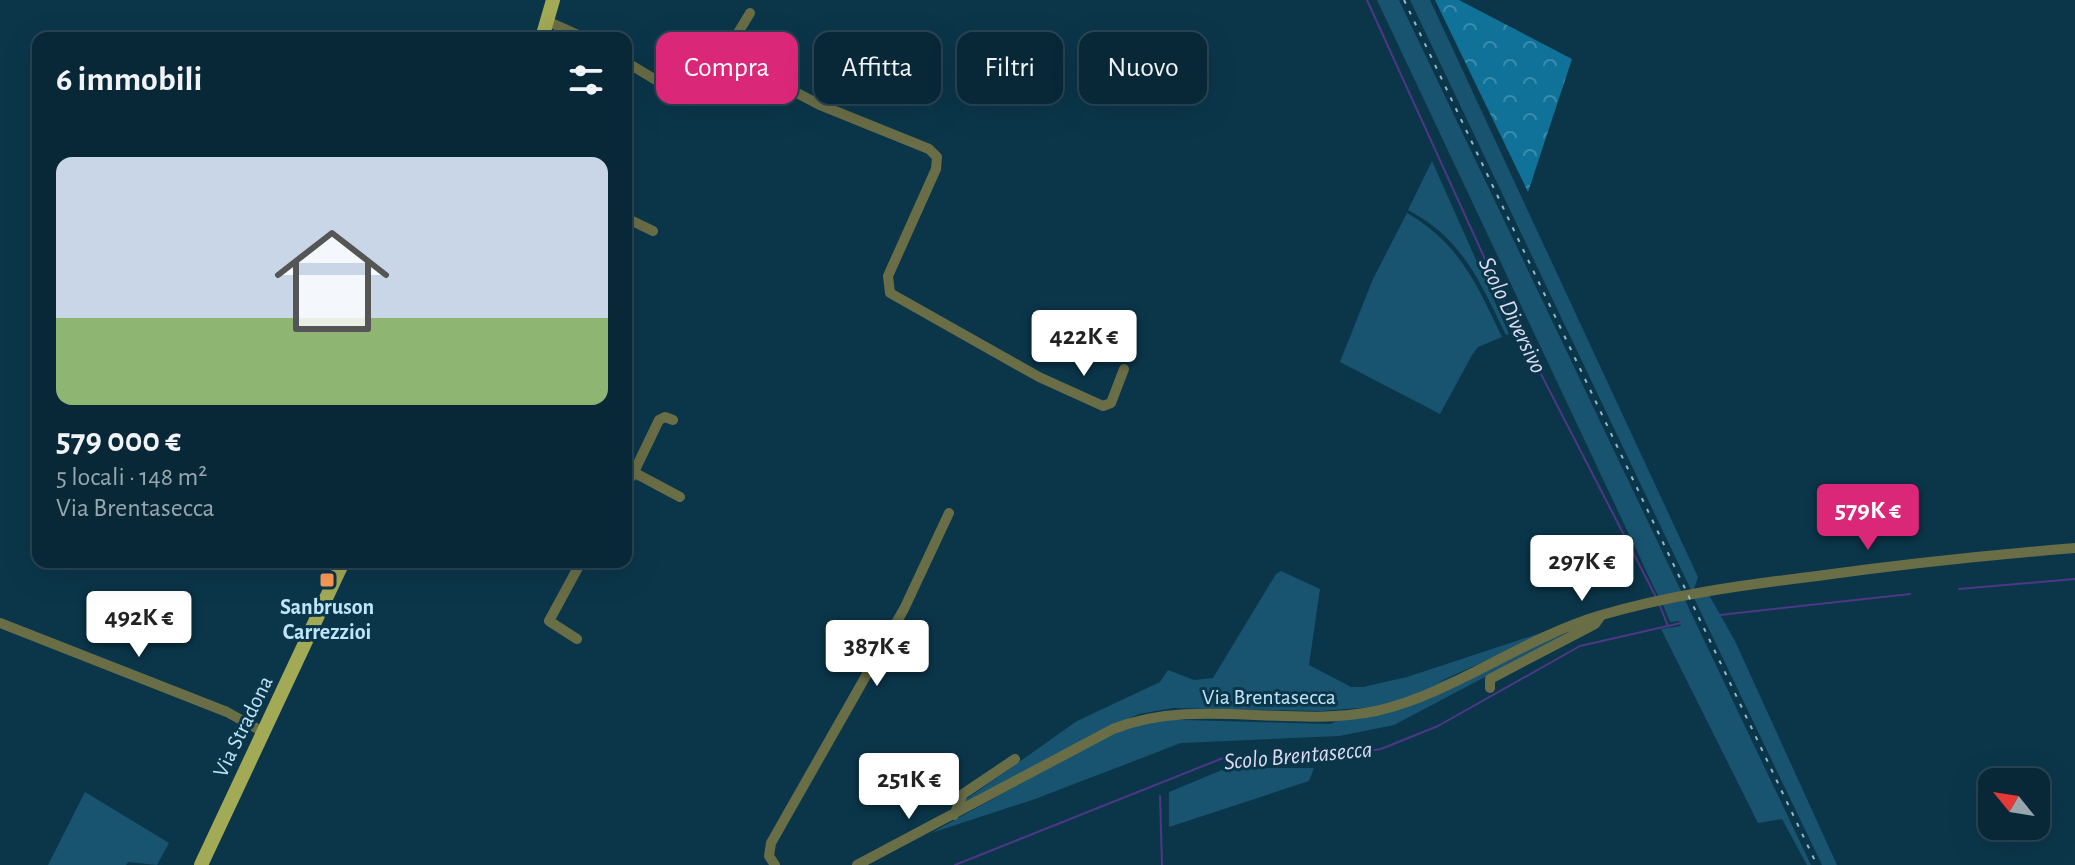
<!DOCTYPE html>
<html lang="it">
<meta charset="utf-8">
<style>
:root{--surface:#082838;--page:#163443;--text:#f1f3f6;--muted:#98a6ae;--line:#294453;--accent:#db2777}
body{margin:0;font-family:"Alegreya Sans",sans-serif;background:var(--page);color:var(--text);height:100vh;display:flex;flex-direction:column;font-size:30px;white-space:nowrap}
*{box-sizing:border-box;margin:0}
p{font-size:26px;color:var(--muted)}
.icon{flex:none;width:44px;height:44px;fill:none;stroke:currentColor;stroke-width:2;stroke-linecap:round;stroke-linejoin:round}
.map{position:relative;flex:1;overflow:hidden}
.sheet{position:absolute;left:32px;top:32px;width:600px;height:536px;display:flex;flex-direction:column;background:var(--surface);border-radius:16px;box-shadow:0 8px 32px #0002,0 0 0 2px var(--line)}
.sheet>*{flex:none}
.hud{position:absolute;left:656px;top:32px;width:760px;height:72px;display:flex;gap:16px}
.needle{width:52px;rotate:300deg}
.tools{position:absolute;left:1978px;top:768px;display:grid;gap:16px}
.tools a{display:grid;place-items:center;width:72px;height:72px;border-radius:16px;background:var(--surface);box-shadow:0 8px 32px #0002,0 0 0 2px var(--line);font-size:40px}
.price{position:absolute;translate:-50% -68px;padding:0 18px;border-radius:8px;background:#fff;color:#222;font-size:26px;line-height:52px;filter:drop-shadow(0 2px 4px #0008)}
.price::after{content:'';position:absolute;left:50%;top:48px;width:24px;height:18px;margin-left:-12px;background:inherit;clip-path:polygon(0 0,100% 0,50% 100%)}
.price.active{background:var(--accent);color:#fff}
ul{padding:0;list-style:none}
li{display:grid;align-content:center;gap:16px;height:424px;padding:0 24px}
li+li{border-top:2px solid var(--line)}
li span{display:grid;place-items:center;height:248px;border-radius:16px;color:#555}
li>.icon{margin-inline-start:auto}
span .icon{width:144px;height:144px;fill:#fffc;stroke-width:1}
li b{font-size:34px}
h2{display:flex;justify-content:space-between;align-items:center;height:96px;padding:0 24px;font-size:34px}
.pill{padding:0 28px;border-radius:16px;background:var(--surface);box-shadow:0 8px 32px #0002,0 0 0 2px var(--line);font-size:28px;line-height:72px}
.pill.active{background:var(--accent);color:#fff}
.map>svg:first-child{display:block}
</style>
<div class="map">
<svg width="2075" height="865" viewBox="0 0 2075 865">
<defs>
<pattern id="forest-crowns" width="20" height="18" patternUnits="userSpaceOnUse" patternTransform="scale(2)"><rect width="20" height="18" fill="#107199"/><path d="M2 6a3 3 0 1 1 6 0M12 15a3 3 0 1 1 6 0" fill="none" stroke="#3c8cad"/></pattern>
</defs>
<rect width="100%" height="100%" fill="#0b364a"/>
<path fill="#185470" d="M1377,0H1399L1682,593L1659,598Z
M1410,0H1430L1698,577L1694,589L1691,590Z
M1432,161L1509,334L1506,335C1480,282 1463,239 1408,210Z
M1407,213C1460,244 1476,283 1502,337L1478,347L1472,355L1440,414L1340,362L1373,279Z
M1281,571L1320,589L1309,665L1351,687H1363L1407,677L1568,624L1414,693L1373,707L1321,711L1173,708L1139,714L1096,733L967,805L961,803L1077,721L1160,682L1168,670L1194,680L1213,678L1276,574Z
M1709,595L1735,641L1837,865H1822L1694,598Z
M1685,600L1811,865H1807L1782,819L1758,823L1661,629L1681,626L1679,621L1670,622L1663,605Z
M1572,631L1394,725L1339,736L1181,743L1035,799L931,833L1119,730L1150,719L1330,724Z
M1265,768H1314L1309,781L1169,827V792L1222,770Z
M85,792L169,843L157,865L128,862L126,865H48Z"/>
<path fill="url(#forest-crowns)" d="M1435,0H1459L1572,59L1528,192Z"/>
<g fill="none" stroke-linecap="round" stroke-linejoin="round">
<path stroke="#4d3786" stroke-width="2" d="M1367,0L1510,314L1656,597
M1959,589L2075,579
M1660,606L1668,626
M1720,615L1910,594
M1160,796L1162,865
M955,865L1223,758L1315,759L1381,749L1438,726L1580,646L1681,623"/>
<path stroke="#6a6e47" stroke-width="10" d="M547,21L585,38
M724,56L750,13
M626,62L679,94C702,90 705,58 728,57L820,105L929,149L937,157L936,169L888,276L890,293L1039,377L1103,406L1111,403L1124,369
M626,218L653,231
M633,474L659,420L665,417L673,420
M626,482L635,473L680,497
M0,623L227,712L263,732
M577,639L549,621L581,562
M1490,688V679L1595,624L1600,617
M954,815L963,794L1015,759
M775,865L769,856L771,843L904,609L949,513
M857,865L1113,729C1195,696 1290,729 1376,711C1452,694 1522,639 1598,616C1669,595 1743,585 1817,576C1903,564 1989,555 2075,548"/>
<path stroke="#a3aa55" stroke-width="14" d="M542,38L553,0
M201,865L343,562"/>
<path stroke="#92b9cd" stroke-width="2" stroke-dasharray="4 8" stroke-linecap="butt" d="M1404,0L1817,865"/>
</g>
<rect fill="#fe9b59" stroke="#0b364a" stroke-width="3" x="319" y="572" width="16" height="16" rx="4"/>
<g text-anchor="middle" stroke-width="6" stroke-linejoin="round" paint-order="stroke">
<g font-size="22" font-weight="bold" fill="#c0e5f9" stroke="#0b364a">
<text x="327" y="614">Sanbruson<tspan x="327" dy="25">Carrezzioi</tspan></text>
</g>
<g font-size="22" fill="#c0e5f9" stroke="#0b364a">
<text x="1269" y="704">Via Brentasecca</text>
<text transform="translate(242 726) rotate(-64)" y="8">Via Stradona</text>
</g>
<g font-size="24" font-style="italic" fill="#dedaf1" stroke="#0b364a">
<text transform="translate(1513 315) rotate(64)" y="8">Scolo Diversivo</text>
<text transform="translate(1298 755) rotate(-5)" y="8">Scolo Brentasecca</text>
</g>
</g>
</svg>
<div class="tools">
<a><svg class="needle" viewBox="-14 -14 28 28"><path d="M0-13l5 13h-10z" fill="#e53935"/><path d="M0 13l5-13h-10z" fill="#98a6ae"/></svg></a>
</div>
<b class="price" style="left:1084px;top:378px">422K €</b>
<b class="price active" style="left:1868px;top:552px">579K €</b>
<b class="price" style="left:1582px;top:603px">297K €</b>
<b class="price" style="left:139px;top:659px">492K €</b>
<b class="price" style="left:877px;top:688px">387K €</b>
<b class="price" style="left:909px;top:821px">251K €</b>
<div class="hud">
<a class="pill active">Compra</a>
<a class="pill">Affitta</a>
<a class="pill">Filtri</a>
<a class="pill">Nuovo</a>
</div>
<section class="sheet">
<h2>6 immobili<svg class="icon" aria-label="filters" viewBox="0 0 24 24"><path d="M4 7h16M4 17h16"/><circle cx="9" cy="7" r="2"/><circle cx="15" cy="17" r="2"/></svg></h2>
<ul>
<li><span style="background:linear-gradient(#c9d6e8 65%,#8fb573 0)"><svg class="icon" aria-label="home" viewBox="0 0 24 24"><path d="M3 11l9-7 9 7M6 9v11h12V9"/></svg></span><div><b>579 000 €</b><p>5 locali · 148 m²</p><p>Via Brentasecca</p></div></li>
</ul>
</section>
</div>
